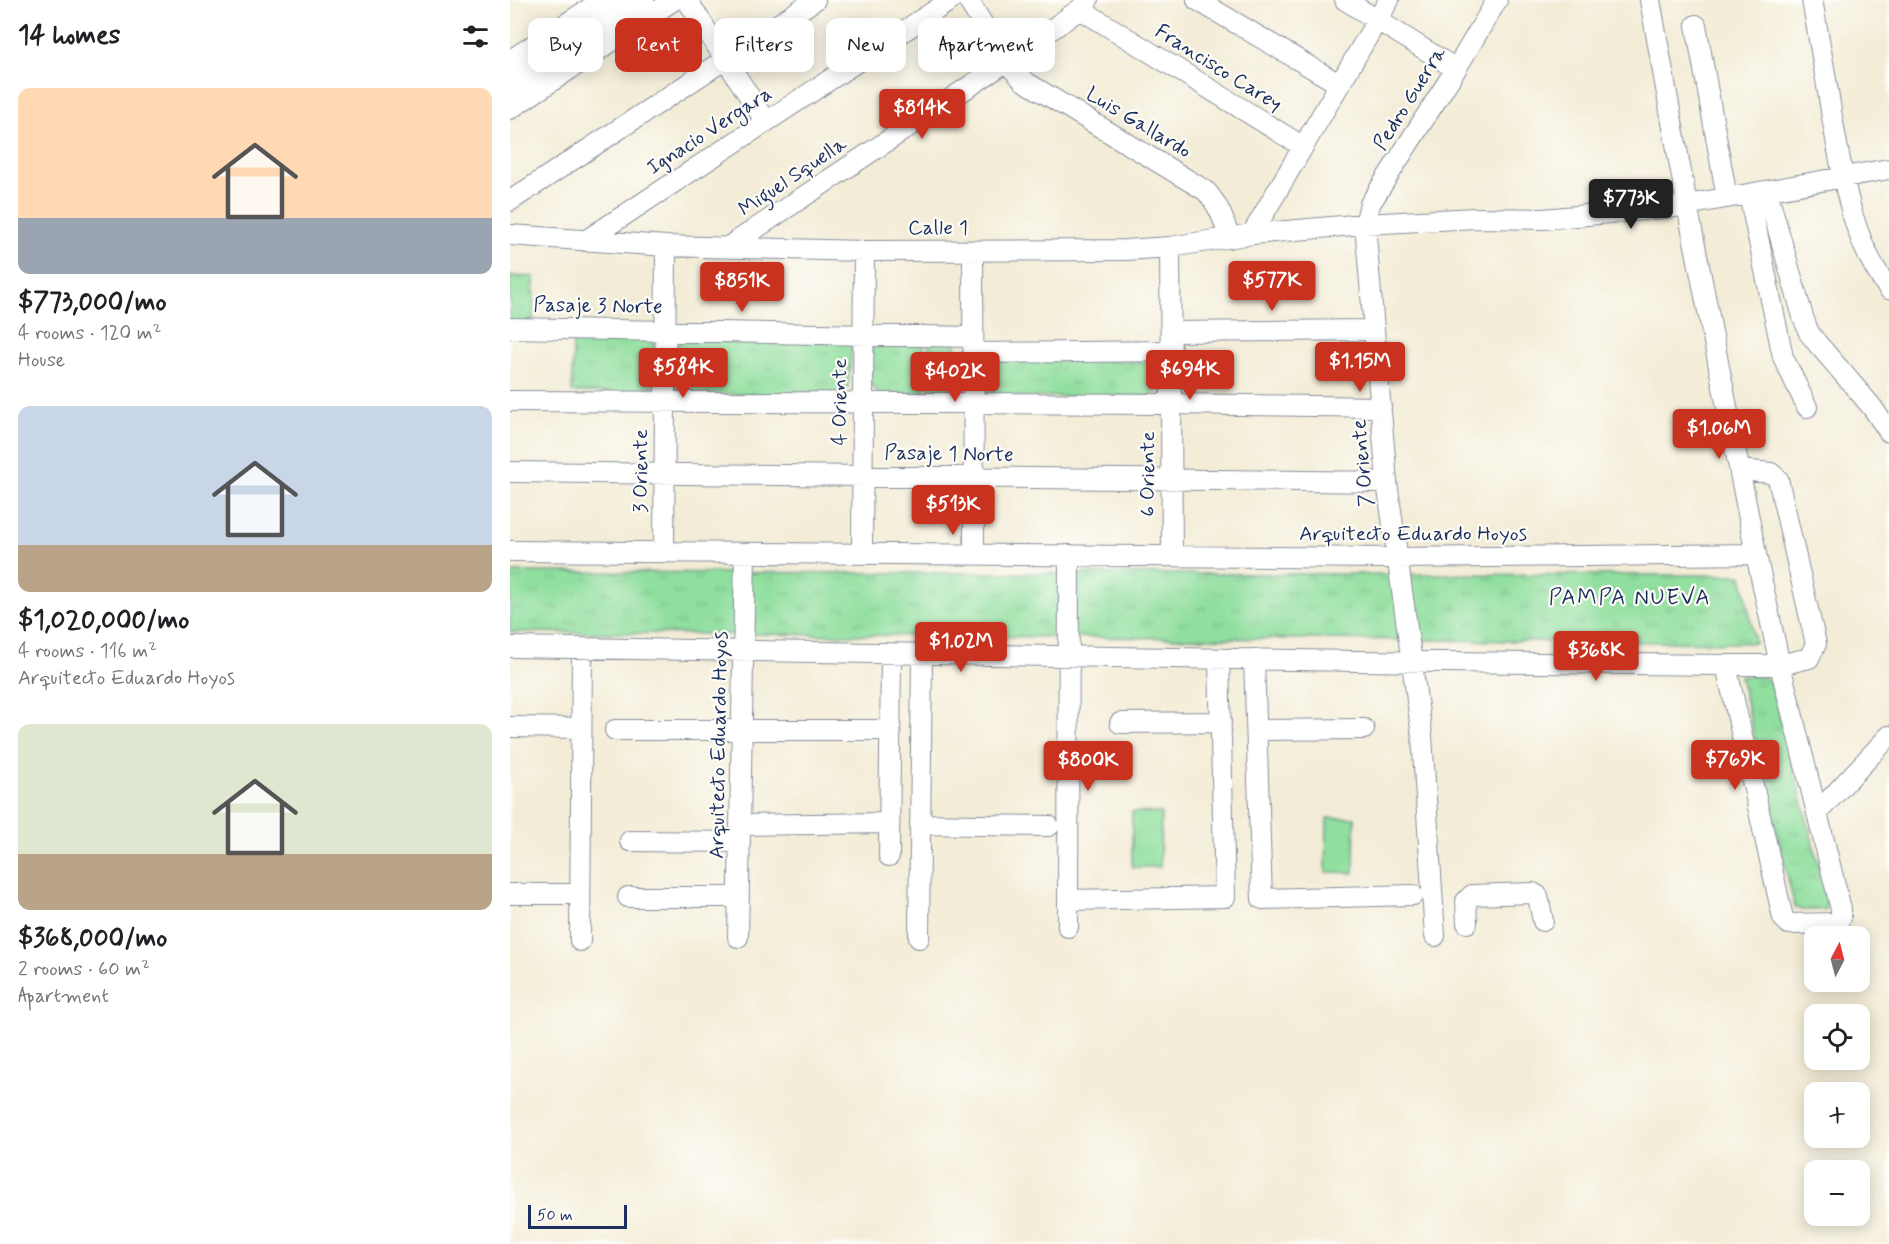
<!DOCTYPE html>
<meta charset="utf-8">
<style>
:root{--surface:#fff;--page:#f2f2f2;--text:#202124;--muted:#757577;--accent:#c8321e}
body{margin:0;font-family:Mynerve,sans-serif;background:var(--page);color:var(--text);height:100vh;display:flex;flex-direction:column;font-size:22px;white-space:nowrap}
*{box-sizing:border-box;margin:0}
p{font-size:20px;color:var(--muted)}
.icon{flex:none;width:33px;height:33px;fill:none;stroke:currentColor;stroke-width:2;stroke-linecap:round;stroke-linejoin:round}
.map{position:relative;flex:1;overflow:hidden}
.drawer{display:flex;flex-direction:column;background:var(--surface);width:510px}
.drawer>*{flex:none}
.banner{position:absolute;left:18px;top:18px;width:570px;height:54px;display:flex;gap:12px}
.needle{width:39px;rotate:7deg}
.controls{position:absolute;left:1294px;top:926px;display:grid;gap:12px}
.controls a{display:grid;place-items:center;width:66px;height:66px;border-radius:12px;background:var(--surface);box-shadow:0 3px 15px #0003;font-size:30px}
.scale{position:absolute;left:18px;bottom:15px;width:99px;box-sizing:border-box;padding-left:6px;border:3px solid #1b2f5e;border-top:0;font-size:16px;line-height:21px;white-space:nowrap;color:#1b2f5e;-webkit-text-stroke:4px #fdfcf7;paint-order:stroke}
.price{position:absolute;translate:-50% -51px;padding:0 14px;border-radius:6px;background:var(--accent);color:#fff;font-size:20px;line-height:39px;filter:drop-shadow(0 2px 3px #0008)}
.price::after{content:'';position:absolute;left:50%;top:36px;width:18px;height:14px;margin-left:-9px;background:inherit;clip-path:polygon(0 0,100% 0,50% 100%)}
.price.on{background:#222;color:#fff}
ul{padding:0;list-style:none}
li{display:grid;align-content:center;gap:12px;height:318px;padding:0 18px}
li span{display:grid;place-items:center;height:186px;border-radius:12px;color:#555}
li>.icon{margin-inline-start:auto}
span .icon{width:108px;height:108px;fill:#fffc;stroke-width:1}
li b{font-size:26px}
h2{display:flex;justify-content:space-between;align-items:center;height:72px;padding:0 18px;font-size:26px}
.chip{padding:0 21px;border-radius:12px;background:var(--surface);box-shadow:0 3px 15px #0003;font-size:21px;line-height:54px}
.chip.on{background:var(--accent);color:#fff}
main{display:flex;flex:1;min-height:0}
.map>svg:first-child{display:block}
</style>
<main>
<section class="drawer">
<h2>14 homes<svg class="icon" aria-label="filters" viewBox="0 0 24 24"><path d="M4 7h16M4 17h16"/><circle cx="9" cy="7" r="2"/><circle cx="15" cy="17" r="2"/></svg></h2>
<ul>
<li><span style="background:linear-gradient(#ffd9b3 70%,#9aa5b1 0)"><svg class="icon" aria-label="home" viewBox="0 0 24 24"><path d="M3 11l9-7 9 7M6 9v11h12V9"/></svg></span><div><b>$773,000/mo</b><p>4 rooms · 120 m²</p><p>House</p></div></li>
<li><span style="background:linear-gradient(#c9d6e8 75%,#b9a48a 0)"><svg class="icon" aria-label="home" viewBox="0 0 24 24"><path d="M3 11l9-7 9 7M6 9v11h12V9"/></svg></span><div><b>$1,020,000/mo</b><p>4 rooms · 116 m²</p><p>Arquitecto Eduardo Hoyos</p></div></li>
<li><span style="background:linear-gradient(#dfe7d0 70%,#b9a48a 0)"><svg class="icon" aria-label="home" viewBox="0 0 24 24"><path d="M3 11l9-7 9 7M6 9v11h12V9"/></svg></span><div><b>$368,000/mo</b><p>2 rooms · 60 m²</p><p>Apartment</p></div></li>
</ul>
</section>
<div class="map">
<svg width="1379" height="1244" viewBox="0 0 1379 1244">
<defs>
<pattern id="park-tufts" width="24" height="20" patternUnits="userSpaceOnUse" patternTransform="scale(1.5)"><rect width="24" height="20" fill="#90df9e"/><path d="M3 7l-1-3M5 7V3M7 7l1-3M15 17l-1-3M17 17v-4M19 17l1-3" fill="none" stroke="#7cc08a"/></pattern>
</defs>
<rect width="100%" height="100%" fill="#fdfcf7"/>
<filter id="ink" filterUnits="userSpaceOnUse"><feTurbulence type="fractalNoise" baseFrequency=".0167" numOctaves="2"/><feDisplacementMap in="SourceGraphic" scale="12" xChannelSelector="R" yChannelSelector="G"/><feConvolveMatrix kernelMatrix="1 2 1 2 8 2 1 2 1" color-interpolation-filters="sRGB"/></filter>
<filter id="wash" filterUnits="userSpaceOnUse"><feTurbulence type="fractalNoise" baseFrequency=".008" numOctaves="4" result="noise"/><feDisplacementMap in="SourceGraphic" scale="24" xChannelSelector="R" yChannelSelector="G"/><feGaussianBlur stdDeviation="1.35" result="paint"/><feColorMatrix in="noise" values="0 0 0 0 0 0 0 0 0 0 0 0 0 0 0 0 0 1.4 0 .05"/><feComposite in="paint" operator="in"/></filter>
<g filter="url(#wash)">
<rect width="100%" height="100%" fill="#f3ecd6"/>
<path fill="#90df9e" stroke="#56877e" stroke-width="1.5" d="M419,341L446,342L445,390L418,389Z
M622,812L651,813L650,867H622Z
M817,818H845L844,873L816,872Z"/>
<path fill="url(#park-tufts)" stroke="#56877e" stroke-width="1.5" d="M0,276L24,277L23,323L0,322Z
M63,337L139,338L144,344V384L138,393L62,392Z
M171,341H335L342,347L338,387L328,394H170L164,384V348Z
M369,341L414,343V393L369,394L360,384L362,346Z
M473,359L642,362L647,368L648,388L640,396L474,397L468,392Z
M0,572L1232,575L1245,643L0,632Z
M1230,676L1255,677L1262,686L1317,897L1315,910H1293L1285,908Z"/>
</g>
<g filter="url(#ink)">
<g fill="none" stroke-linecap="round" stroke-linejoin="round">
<defs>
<path id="minor" d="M177,0L256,122
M458,0L496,62L514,81L696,191C709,206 714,219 719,238
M687,0L829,84
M835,0L946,69
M1140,0L1177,205L1246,554L1270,665L1331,909V917L1327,923L1279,924L1273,918L1216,665
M1302,0C1309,39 1316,78 1322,117C1333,177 1341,240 1379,289
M570,9L792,146
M1186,25L1217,198
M0,109L164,0
M1257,191L1293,317L1299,333L1307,343L1362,407L1379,432
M1239,194L1273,357L1297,407
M0,201L305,0
M742,234L879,0
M0,235L156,246L354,251L615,250L660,247L742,234L855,224L965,218L1033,219L1165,207L1379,169
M75,241L441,0
M218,247L496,62L570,9L578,0
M660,247L662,556
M463,251L464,554
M0,328L463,337
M661,332L864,330
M463,353L661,351
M0,401L661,404L871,407
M0,472L877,482
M0,551L886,558L1246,554
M154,552L156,246
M352,553L354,251
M0,647L848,661L1216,665H1270L1299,658L1306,644L1268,479L1261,473L1230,470
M744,659L752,899L903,895
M610,723L711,722
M0,727L71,728
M105,730H380
M747,730L854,729
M1307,813L1379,736
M410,824L539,826
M230,825L379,823
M120,841L230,842
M379,856L381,654
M0,894H70
M118,897H229
M559,900L715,897L709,659
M957,923L956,901L962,895L1023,893L1028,896L1033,921
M558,927L559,555
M925,936L912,736L877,482L855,224L860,204L946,69L987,0
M228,937L235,553
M409,938L412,654
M70,941L72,649"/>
<path id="major" d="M0,64L98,0
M0,87L131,0"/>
</defs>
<use href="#minor" stroke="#878e9a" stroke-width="22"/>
<use href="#major" stroke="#878e9a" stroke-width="28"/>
<use href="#minor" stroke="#fff" stroke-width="20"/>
<use href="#major" stroke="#fff" stroke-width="26"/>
</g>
</g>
<g text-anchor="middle" stroke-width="4.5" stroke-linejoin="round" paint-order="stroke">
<g font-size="21" fill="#1b2f5e" stroke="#fdfcf7">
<text transform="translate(709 67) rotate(32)" y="7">Francisco Carey</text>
<text transform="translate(899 98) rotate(-58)" y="7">Pedro Guerra</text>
<text transform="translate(629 122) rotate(31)" y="7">Luis Gallardo</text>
<text transform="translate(199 130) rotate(-33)" y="7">Ignacio Vergara</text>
<text transform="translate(282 176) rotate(-34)" y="7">Miguel Squella</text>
<text x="428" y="234">Calle 1</text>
<text transform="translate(88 305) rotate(1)" y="7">Pasaje 3 Norte</text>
<text transform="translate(329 402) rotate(-90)" y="7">4 Oriente</text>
<text transform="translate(439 453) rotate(1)" y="7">Pasaje 1 Norte</text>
<text transform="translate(852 463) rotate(-95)" y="7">7 Oriente</text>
<text transform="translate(130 471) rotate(-90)" y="7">3 Oriente</text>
<text transform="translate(637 474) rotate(-90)" y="7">6 Oriente</text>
<text x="903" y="540">Arquitecto Eduardo Hoyos</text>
<text transform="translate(208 745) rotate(-89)" y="7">Arquitecto Eduardo Hoyos</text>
</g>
<g font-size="22" letter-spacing="1.5" fill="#1b2f5e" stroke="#fdfcf7">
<text x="1120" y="604">PAMPA NUEVA</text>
</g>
</g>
</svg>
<div class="controls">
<a><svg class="needle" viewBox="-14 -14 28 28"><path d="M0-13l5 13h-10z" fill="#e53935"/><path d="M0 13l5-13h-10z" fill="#757577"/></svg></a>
<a><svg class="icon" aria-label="locate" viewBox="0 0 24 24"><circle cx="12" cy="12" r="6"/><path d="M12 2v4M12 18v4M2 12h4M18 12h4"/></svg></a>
<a>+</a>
<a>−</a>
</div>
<div class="scale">50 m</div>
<b class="price" style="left:412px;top:140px">$814K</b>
<b class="price on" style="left:1121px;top:230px">$773K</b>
<b class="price" style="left:762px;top:312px">$577K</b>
<b class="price" style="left:232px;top:313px">$851K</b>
<b class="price" style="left:850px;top:393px">$1.15M</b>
<b class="price" style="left:173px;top:399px">$584K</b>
<b class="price" style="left:680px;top:401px">$694K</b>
<b class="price" style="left:445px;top:403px">$402K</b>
<b class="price" style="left:1209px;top:460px">$1.06M</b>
<b class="price" style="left:443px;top:536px">$513K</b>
<b class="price" style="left:451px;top:673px">$1.02M</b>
<b class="price" style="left:1086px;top:682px">$368K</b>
<b class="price" style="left:1225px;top:791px">$769K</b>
<b class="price" style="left:578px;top:792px">$800K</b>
<div class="banner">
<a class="chip">Buy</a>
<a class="chip on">Rent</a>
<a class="chip">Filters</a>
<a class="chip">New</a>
<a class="chip">Apartment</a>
</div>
</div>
</main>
